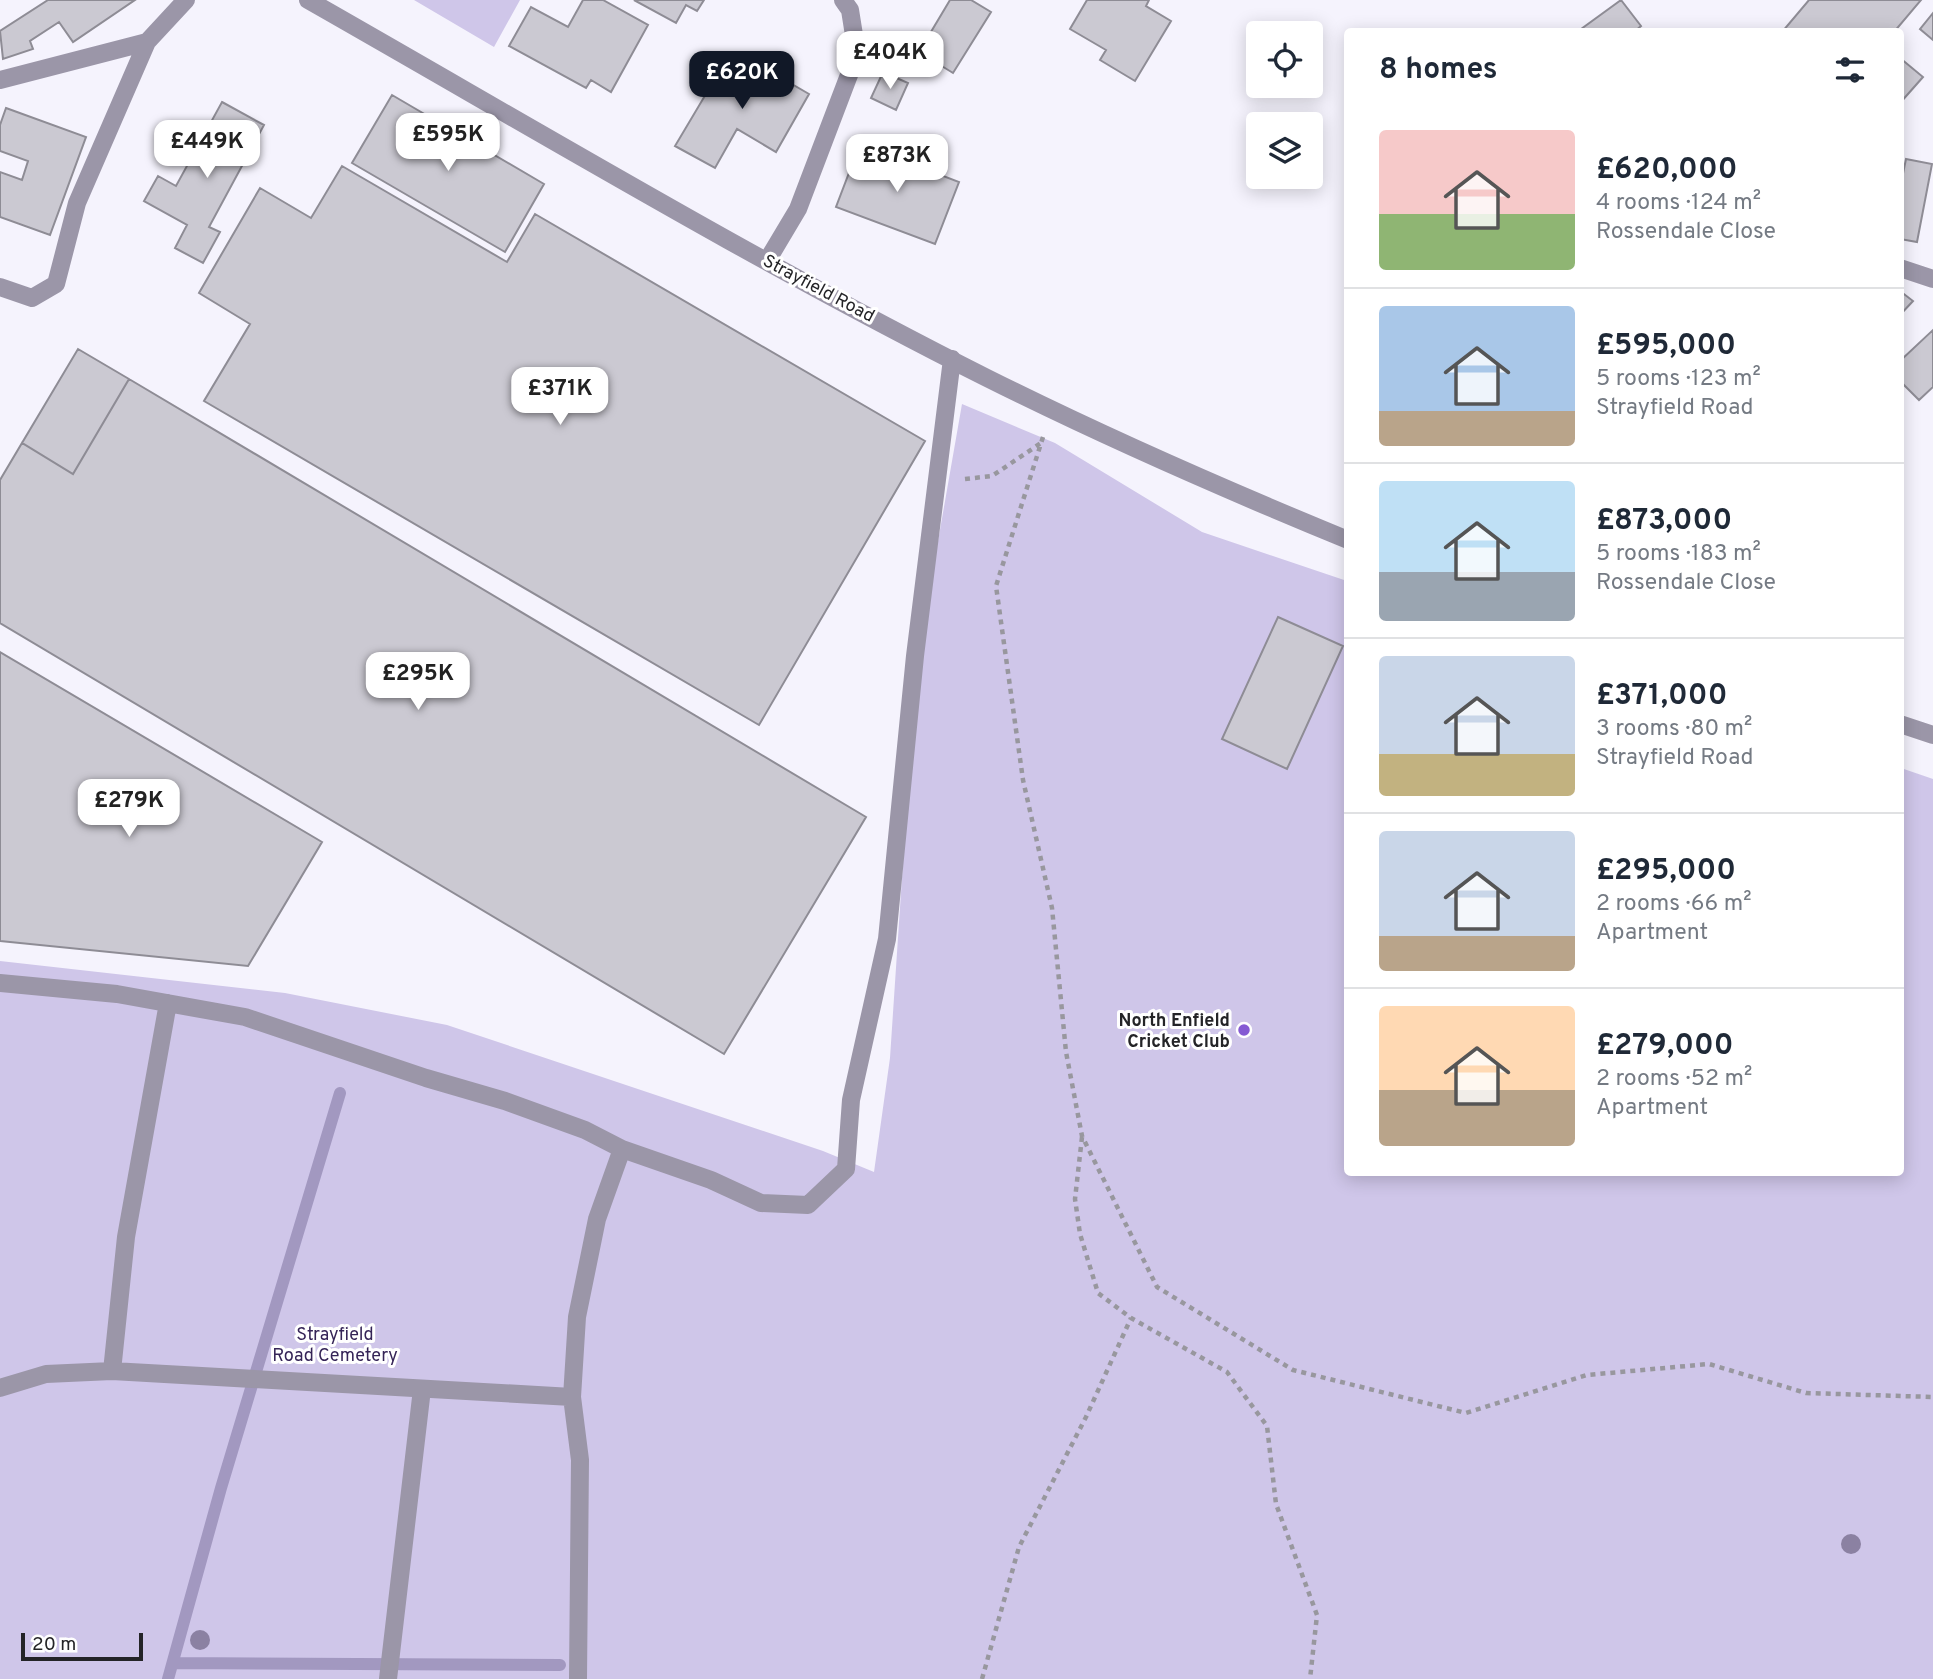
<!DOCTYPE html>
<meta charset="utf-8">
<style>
:root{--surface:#fff;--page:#f6f6f7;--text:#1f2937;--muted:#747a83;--line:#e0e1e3;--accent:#111827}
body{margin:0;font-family:Overpass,sans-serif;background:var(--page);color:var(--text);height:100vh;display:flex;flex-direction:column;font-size:26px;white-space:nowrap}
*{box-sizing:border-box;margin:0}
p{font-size:23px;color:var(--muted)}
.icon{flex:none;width:38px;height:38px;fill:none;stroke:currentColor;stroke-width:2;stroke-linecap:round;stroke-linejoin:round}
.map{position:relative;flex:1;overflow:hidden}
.side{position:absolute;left:1344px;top:28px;width:560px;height:1148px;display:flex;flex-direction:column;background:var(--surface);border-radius:7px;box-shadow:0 4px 18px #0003}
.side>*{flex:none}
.tools{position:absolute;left:1246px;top:21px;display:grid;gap:14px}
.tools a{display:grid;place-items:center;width:77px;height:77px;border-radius:7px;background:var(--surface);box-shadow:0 4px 18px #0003;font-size:35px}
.scale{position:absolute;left:21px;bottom:18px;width:122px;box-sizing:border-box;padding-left:7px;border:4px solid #242427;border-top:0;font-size:19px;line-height:24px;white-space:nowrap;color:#242427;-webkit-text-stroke:5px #fff;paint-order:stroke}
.price{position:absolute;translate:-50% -60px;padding:0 16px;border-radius:14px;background:#fff;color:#222;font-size:23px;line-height:46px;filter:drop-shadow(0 2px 4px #0008)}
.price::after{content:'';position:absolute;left:50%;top:42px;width:21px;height:16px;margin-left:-10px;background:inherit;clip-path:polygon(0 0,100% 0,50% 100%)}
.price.active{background:var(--accent);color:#fff}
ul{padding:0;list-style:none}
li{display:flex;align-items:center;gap:21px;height:175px;padding:0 35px}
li+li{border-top:2px solid var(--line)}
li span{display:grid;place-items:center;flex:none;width:196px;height:140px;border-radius:7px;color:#555}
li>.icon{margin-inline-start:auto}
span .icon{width:84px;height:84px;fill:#fffc;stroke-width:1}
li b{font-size:30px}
h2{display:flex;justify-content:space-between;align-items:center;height:84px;padding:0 35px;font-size:30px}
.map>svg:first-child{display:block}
</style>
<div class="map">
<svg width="1933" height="1679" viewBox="0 0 1933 1679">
<rect width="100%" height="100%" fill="#f5f3fd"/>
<path fill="#cfc6e9" d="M414,0H520L494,47Z
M962,404L1055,443L1202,532L1347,581L1348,1172H1900L1901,768L1933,779V1679H0V961L285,993L447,1025L823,1151L874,1172L890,1058L916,667Z"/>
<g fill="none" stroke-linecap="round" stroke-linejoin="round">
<path stroke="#a298c0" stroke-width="12" d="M173,1663L560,1665
M168,1679L221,1488L340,1093"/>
</g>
<path fill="#cbc9d2" stroke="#8e8c95" stroke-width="2" d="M48,0H135L73,42L59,22L30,41L33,49L3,59L0,31Z
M583,0H603L648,25L611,92L591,80L586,88L509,46L531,7L568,27Z
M634,0H704L697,11L686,5L676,23Z
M950,0H971L991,12L953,73L919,52Z
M1087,0H1149L1146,6L1171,21L1135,81L1100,60L1106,50L1070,29Z
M1621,0L1641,26L1634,32H1577Z
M1809,0H1921L1894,32H1782Z
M1933,13V40L1920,29Z
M740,54L809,94L776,152L737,129L715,168L675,146L722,67L730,71Z
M1900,58L1923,77L1900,103Z
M883,72L908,83L896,110L871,98Z
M392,95L544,184L505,252L352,163Z
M222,102L264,125L209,227L220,232L203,263L175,248L187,225L144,201L158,176L176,186Z
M6,108L86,137L50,235L0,217V172L22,180L28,161L0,151V125Z
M860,144L959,182L935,244L836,207Z
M1906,159L1932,164L1917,242L1900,239V188Z
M342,166L507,262L535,214L925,441L759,725L204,401L250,324L199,293L260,188L311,218Z
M1900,291L1913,301L1900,315Z
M1933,330V387L1919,400L1900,381V361Z
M78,349L129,379L73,474L22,443Z
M129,379L866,817L724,1054L0,623V480L22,443L73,474Z
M1278,617L1343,646L1287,769L1222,739Z
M0,652L322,842L248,966L0,941Z"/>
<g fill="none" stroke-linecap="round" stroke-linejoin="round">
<path stroke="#98979e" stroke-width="4.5" stroke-dasharray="5 5" stroke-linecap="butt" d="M1043,437L996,586L1023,780L1052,908L1066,1052L1082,1136L1157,1287L1293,1370L1466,1413L1587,1375L1709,1364L1806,1393L1933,1397
M965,479L992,476L1041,443
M1082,1137L1075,1199L1080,1234L1098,1293L1131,1318L1227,1372L1267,1426L1276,1504L1317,1615L1310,1679
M982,1679L1019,1547L1086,1417L1131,1318"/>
<path stroke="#9b96a8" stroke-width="18" d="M308,0C533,128 756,262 987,378C1105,437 1226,490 1348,540
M0,80L147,42
M767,261L798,209L857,54L850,10L843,0
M1900,268L1933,279
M0,287L32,298L56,284L77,203L147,42L186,0
M1900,724L1933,735
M0,983L117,994L245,1017L426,1078L505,1101L585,1130L622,1149L711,1180L761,1203L808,1205L846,1169L851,1100L887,939L915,656L952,359
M112,1371L126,1237L168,1003
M0,1388L46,1374L112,1371L572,1397L577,1317L597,1219L622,1149
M572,1397L580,1460L578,1679
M388,1679L422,1389"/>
</g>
<g fill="#8b81a2">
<circle cx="1851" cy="1544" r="10"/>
<circle cx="200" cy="1640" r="10"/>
</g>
<circle fill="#855ad3" stroke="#fff" stroke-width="2.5" cx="1244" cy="1030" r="7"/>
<g text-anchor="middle" stroke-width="6" stroke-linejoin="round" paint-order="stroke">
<g font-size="18" fill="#242427" stroke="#fff">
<text transform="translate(819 288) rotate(28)" y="6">Strayfield Road</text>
</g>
<g font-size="18" font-weight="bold" fill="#242427" stroke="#fff" text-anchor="end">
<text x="1230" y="1026">North Enfield<tspan x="1230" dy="21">Cricket Club</tspan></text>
</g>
<g font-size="18" fill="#352457" stroke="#fff">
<text x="335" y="1340">Strayfield<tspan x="335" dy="21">Road Cemetery</tspan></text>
</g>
</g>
</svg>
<div class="tools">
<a><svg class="icon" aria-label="locate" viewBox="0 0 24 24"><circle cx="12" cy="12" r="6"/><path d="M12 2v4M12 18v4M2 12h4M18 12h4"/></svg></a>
<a><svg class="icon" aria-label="layers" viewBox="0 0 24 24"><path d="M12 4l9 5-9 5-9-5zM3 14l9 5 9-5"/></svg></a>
</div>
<div class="scale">20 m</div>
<b class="price" style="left:890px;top:91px">£404K</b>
<b class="price active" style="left:742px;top:111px">£620K</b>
<b class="price" style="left:448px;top:173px">£595K</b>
<b class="price" style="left:207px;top:180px">£449K</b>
<b class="price" style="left:897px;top:194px">£873K</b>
<b class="price" style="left:560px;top:427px">£371K</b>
<b class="price" style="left:418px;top:712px">£295K</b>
<b class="price" style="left:129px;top:839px">£279K</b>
<section class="side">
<h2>8 homes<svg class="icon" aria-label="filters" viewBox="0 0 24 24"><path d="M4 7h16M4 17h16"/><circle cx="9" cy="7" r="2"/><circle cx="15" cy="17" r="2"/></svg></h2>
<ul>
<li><span style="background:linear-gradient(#f6c9c9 60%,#8fb573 0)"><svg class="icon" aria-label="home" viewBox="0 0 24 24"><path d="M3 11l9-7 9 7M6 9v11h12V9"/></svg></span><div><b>£620,000</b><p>4 rooms · 124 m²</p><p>Rossendale Close</p></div></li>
<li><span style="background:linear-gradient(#a9c7e8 75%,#b9a48a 0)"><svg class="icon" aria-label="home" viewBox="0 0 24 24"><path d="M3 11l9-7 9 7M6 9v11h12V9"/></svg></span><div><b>£595,000</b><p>5 rooms · 123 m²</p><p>Strayfield Road</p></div></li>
<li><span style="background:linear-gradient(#bfe0f5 65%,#9aa5b1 0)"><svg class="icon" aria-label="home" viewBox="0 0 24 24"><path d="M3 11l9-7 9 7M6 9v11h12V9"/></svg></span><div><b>£873,000</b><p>5 rooms · 183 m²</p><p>Rossendale Close</p></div></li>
<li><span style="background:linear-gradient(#c9d6e8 70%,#c2b280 0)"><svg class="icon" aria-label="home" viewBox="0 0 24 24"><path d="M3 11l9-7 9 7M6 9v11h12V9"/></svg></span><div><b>£371,000</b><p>3 rooms · 80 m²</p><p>Strayfield Road</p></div></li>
<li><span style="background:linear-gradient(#c9d6e8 75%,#b9a48a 0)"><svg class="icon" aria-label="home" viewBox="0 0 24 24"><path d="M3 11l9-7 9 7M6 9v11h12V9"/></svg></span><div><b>£295,000</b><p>2 rooms · 66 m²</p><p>Apartment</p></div></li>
<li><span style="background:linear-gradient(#ffd9b3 60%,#b9a48a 0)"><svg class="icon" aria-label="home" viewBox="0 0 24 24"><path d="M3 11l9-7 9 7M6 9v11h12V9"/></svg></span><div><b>£279,000</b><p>2 rooms · 52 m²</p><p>Apartment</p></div></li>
</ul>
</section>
</div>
